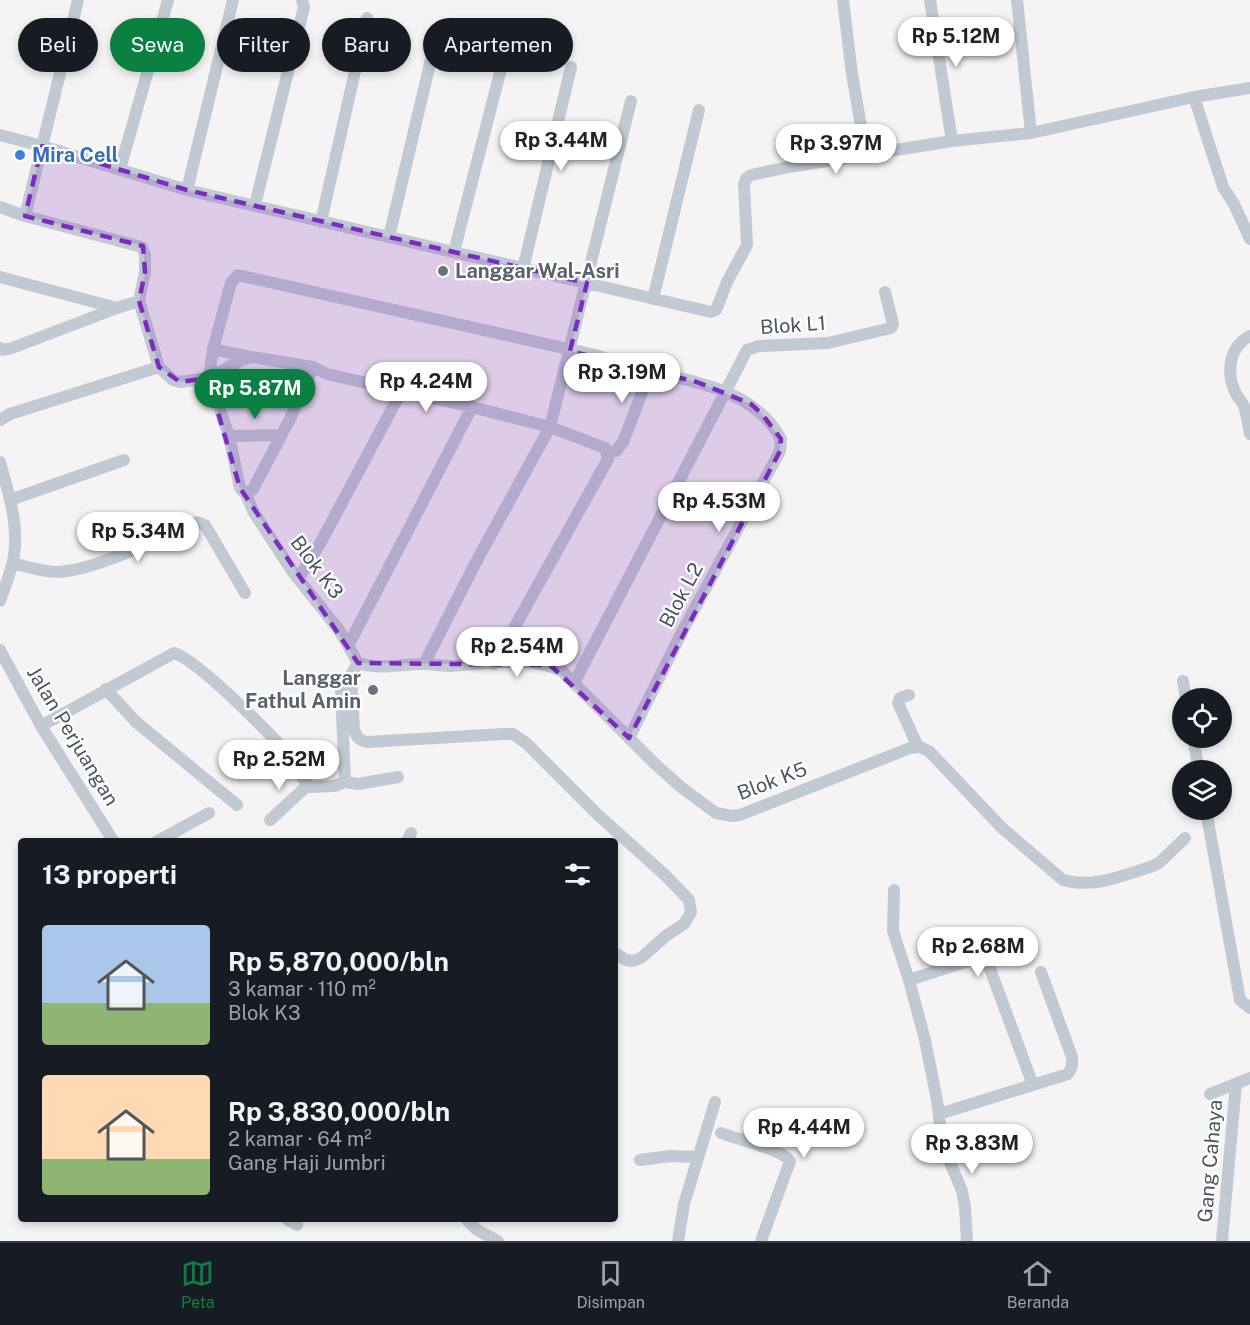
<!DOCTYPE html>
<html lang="id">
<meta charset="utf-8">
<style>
:root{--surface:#171b24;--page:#20242c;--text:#f1f3f6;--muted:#9ea1a6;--line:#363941;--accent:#0b8043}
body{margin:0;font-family:"Public Sans",sans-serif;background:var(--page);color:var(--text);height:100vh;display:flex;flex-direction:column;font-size:22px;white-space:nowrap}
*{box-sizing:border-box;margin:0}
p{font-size:20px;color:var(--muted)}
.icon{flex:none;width:33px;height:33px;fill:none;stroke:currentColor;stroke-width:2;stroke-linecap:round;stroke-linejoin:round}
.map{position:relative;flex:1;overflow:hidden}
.drawer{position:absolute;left:18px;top:838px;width:600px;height:384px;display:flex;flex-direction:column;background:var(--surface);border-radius:6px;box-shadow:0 3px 9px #0003}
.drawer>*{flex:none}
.hud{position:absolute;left:18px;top:18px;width:600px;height:54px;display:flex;gap:12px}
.fabs{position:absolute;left:1172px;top:688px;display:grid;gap:12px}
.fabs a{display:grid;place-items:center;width:60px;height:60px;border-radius:50%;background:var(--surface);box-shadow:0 3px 9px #0003;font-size:30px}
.price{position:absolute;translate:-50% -51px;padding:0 14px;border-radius:21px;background:#fff;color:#222;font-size:20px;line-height:39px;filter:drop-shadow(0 2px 3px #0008)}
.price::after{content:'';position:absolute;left:50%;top:36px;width:18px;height:14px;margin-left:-9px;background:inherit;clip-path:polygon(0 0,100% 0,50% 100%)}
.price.current{background:var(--accent);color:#fff}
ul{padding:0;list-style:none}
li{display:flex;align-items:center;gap:18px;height:150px;padding:0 24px}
li span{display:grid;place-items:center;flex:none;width:168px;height:120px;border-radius:6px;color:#555}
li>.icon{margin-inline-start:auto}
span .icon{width:72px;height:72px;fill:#fffc;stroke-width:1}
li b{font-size:26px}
h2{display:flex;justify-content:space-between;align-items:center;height:72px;padding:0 24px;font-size:26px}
.chip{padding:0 21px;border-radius:27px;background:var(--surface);box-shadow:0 3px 9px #0003;font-size:21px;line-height:54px}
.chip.current{background:var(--accent);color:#fff}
.tab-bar{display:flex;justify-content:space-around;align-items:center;height:84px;border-top:2px solid var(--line);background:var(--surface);font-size:16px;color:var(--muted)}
.tab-bar a{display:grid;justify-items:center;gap:3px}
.tab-bar .current{color:var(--accent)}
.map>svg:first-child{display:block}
</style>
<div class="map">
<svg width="1250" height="1241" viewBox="0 0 1250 1241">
<rect width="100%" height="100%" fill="#f5f3f3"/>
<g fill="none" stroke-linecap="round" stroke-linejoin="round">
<path stroke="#c1cad2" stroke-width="12" d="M78,0L25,216L142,247L145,255V272L139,301L159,367L173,380L180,382L209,378L241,360L252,357L313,367L327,374L472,407L550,427L605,448L608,459L494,664
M843,0L852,74L866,155
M930,0L952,141
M1017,0L1031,133
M1194,97L1223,187L1234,204L1250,239
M0,135L42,146L187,190L711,312L716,310L727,282L747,245L744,184L746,179L751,175L789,167L952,141L1031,133L1194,97L1250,88
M120,169L168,0
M187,190L233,0
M255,205L304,7L302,0
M0,207L25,216
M321,222L367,18
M389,237L437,34
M454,252L504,57
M523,269L571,67
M0,277L117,308L139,301
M653,299L699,110
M1250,336C1228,347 1226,374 1236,394C1239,398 1242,402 1244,406C1247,415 1248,425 1250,434
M0,348L3,350L12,348L117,308
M213,349L251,357
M0,420L10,414L159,367
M229,436L281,435
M608,453L616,451L623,442L650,372
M0,462C9,495 21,530 12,565C9,577 4,589 0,601
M246,494L253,489L290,419L313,367
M10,500L124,460
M13,563C27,567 43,572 58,572C97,570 159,538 197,522L205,525L245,593
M299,578L321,542L401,392
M348,646L472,407
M0,650L41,726L114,842
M358,663L339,630L292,571L253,511L246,494L240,488L229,436L209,378L213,349L231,283L238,275L595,355C614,361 634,368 653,372C701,383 756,392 781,439L780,451L682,632L629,738
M358,663C380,670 401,664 423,664C432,664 442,666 451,666C486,664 529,655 562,671L654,763L682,788L716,813L732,816L740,815L910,748L920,747L929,751L1002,828L1063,880C1093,889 1124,875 1153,866L1160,862L1185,838
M358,663L351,675L354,729C356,737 359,740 367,742L504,734H513L526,743L597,814L665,875L689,900L691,912L684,924L667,935L641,958L633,961L626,960L615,953
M424,664L476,562L550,427L631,101
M1183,681L1186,699
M574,683L747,350L759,346L828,343L891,328L893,324L885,292
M106,689L135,721L237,805
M909,695L900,698L898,703L918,747
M41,726L174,653C196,659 263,727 281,746C292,759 299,776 311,787L334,786L345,782L341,689L344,681L351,675
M1193,738L1199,771
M345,782L358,784L398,777
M1206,810L1240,1000L1250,1008
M270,820L308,785
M156,842L209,813
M407,842L411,833
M894,890L893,931L909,980L925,1040L937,1100L941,1133L947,1155L962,1191L965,1207L967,1241
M909,980L974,959L986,962L989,966L1033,1085
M1210,1094L1250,1078
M939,1114L1068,1074L1072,1066V1057L1041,972
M721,1133C736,1139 782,1149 790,1161L761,1241
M640,1160L670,1156L698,1157
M288,1220L297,1225
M467,1220L477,1230L498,1241
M678,1241L684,1204L715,1102
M1222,1241L1236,1084"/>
</g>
<path fill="#7b2cbf" fill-opacity="0.2" stroke="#7b2cbf" stroke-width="4.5" stroke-dasharray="12 8" stroke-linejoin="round" d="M42,146L187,190L587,283L570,351L697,382L751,404L762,414L781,439L780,451L629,738L550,665L358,663L240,488L208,378L180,382L159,367L139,301L145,272L143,246L25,216Z"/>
<circle fill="#3f7fe0" stroke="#fff" stroke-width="2" cx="20" cy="155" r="6"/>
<g fill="#6b7280" stroke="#fff" stroke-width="2">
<circle cx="443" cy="271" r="6"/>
<circle cx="373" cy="690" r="6"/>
</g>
<g text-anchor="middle" stroke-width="4.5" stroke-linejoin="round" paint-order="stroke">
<g font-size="20" font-weight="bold" fill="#366cbe" stroke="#fff" text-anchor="start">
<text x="32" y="162">Mira Cell</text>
</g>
<g font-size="20" font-weight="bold" fill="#5b616d" stroke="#fff" text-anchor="start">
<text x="455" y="278">Langgar Wal-Asri</text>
<text x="361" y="685" text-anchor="end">Langgar<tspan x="361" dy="23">Fathul Amin</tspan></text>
</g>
<g font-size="20" fill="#4a5661" stroke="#fff">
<text transform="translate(793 325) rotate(-4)" y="7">Blok L1</text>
<text transform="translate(317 567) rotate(53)" y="7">Blok K3</text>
<text transform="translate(681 595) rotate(-62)" y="7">Blok L2</text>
<text transform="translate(73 736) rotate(59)" y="7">Jalan Perjuangan</text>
<text transform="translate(772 781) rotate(-21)" y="7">Blok K5</text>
<text transform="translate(1210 1161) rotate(-85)" y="7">Gang Cahaya</text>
</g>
</g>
</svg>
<div class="fabs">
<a><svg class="icon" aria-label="locate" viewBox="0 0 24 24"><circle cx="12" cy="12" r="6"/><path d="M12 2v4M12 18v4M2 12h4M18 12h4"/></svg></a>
<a><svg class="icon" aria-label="layers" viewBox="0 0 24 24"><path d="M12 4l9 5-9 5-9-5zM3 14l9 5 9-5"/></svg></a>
</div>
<b class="price" style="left:956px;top:68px">Rp 5.12M</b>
<b class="price" style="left:561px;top:172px">Rp 3.44M</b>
<b class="price" style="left:836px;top:175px">Rp 3.97M</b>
<b class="price" style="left:622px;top:404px">Rp 3.19M</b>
<b class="price" style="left:426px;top:413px">Rp 4.24M</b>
<b class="price current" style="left:255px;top:420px">Rp 5.87M</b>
<b class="price" style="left:719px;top:533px">Rp 4.53M</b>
<b class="price" style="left:138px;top:563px">Rp 5.34M</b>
<b class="price" style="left:517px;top:678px">Rp 2.54M</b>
<b class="price" style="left:279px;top:791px">Rp 2.52M</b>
<b class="price" style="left:978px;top:978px">Rp 2.68M</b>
<b class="price" style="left:804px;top:1159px">Rp 4.44M</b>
<b class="price" style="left:972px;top:1175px">Rp 3.83M</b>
<div class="hud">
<a class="chip">Beli</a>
<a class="chip current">Sewa</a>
<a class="chip">Filter</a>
<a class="chip">Baru</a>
<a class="chip">Apartemen</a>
</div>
<section class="drawer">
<h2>13 properti<svg class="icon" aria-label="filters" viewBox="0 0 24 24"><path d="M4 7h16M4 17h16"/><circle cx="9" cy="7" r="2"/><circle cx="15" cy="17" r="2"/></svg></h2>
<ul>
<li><span style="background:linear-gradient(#a9c7e8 65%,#8fb573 0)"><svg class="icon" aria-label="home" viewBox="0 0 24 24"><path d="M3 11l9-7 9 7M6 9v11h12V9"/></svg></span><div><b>Rp 5,870,000/bln</b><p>3 kamar · 110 m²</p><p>Blok K3</p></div></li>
<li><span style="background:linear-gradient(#ffd9b3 70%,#8fb573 0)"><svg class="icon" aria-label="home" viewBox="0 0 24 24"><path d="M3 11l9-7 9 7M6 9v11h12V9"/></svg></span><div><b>Rp 3,830,000/bln</b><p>2 kamar · 64 m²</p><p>Gang Haji Jumbri</p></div></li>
</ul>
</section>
</div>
<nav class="tab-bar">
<a class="current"><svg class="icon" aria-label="map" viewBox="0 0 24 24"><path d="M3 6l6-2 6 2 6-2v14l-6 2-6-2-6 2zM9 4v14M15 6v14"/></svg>Peta</a>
<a><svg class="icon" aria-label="saved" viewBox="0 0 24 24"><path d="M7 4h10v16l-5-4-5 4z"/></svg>Disimpan</a>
<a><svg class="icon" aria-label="home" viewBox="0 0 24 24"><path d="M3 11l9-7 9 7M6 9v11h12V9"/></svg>Beranda</a>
</nav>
